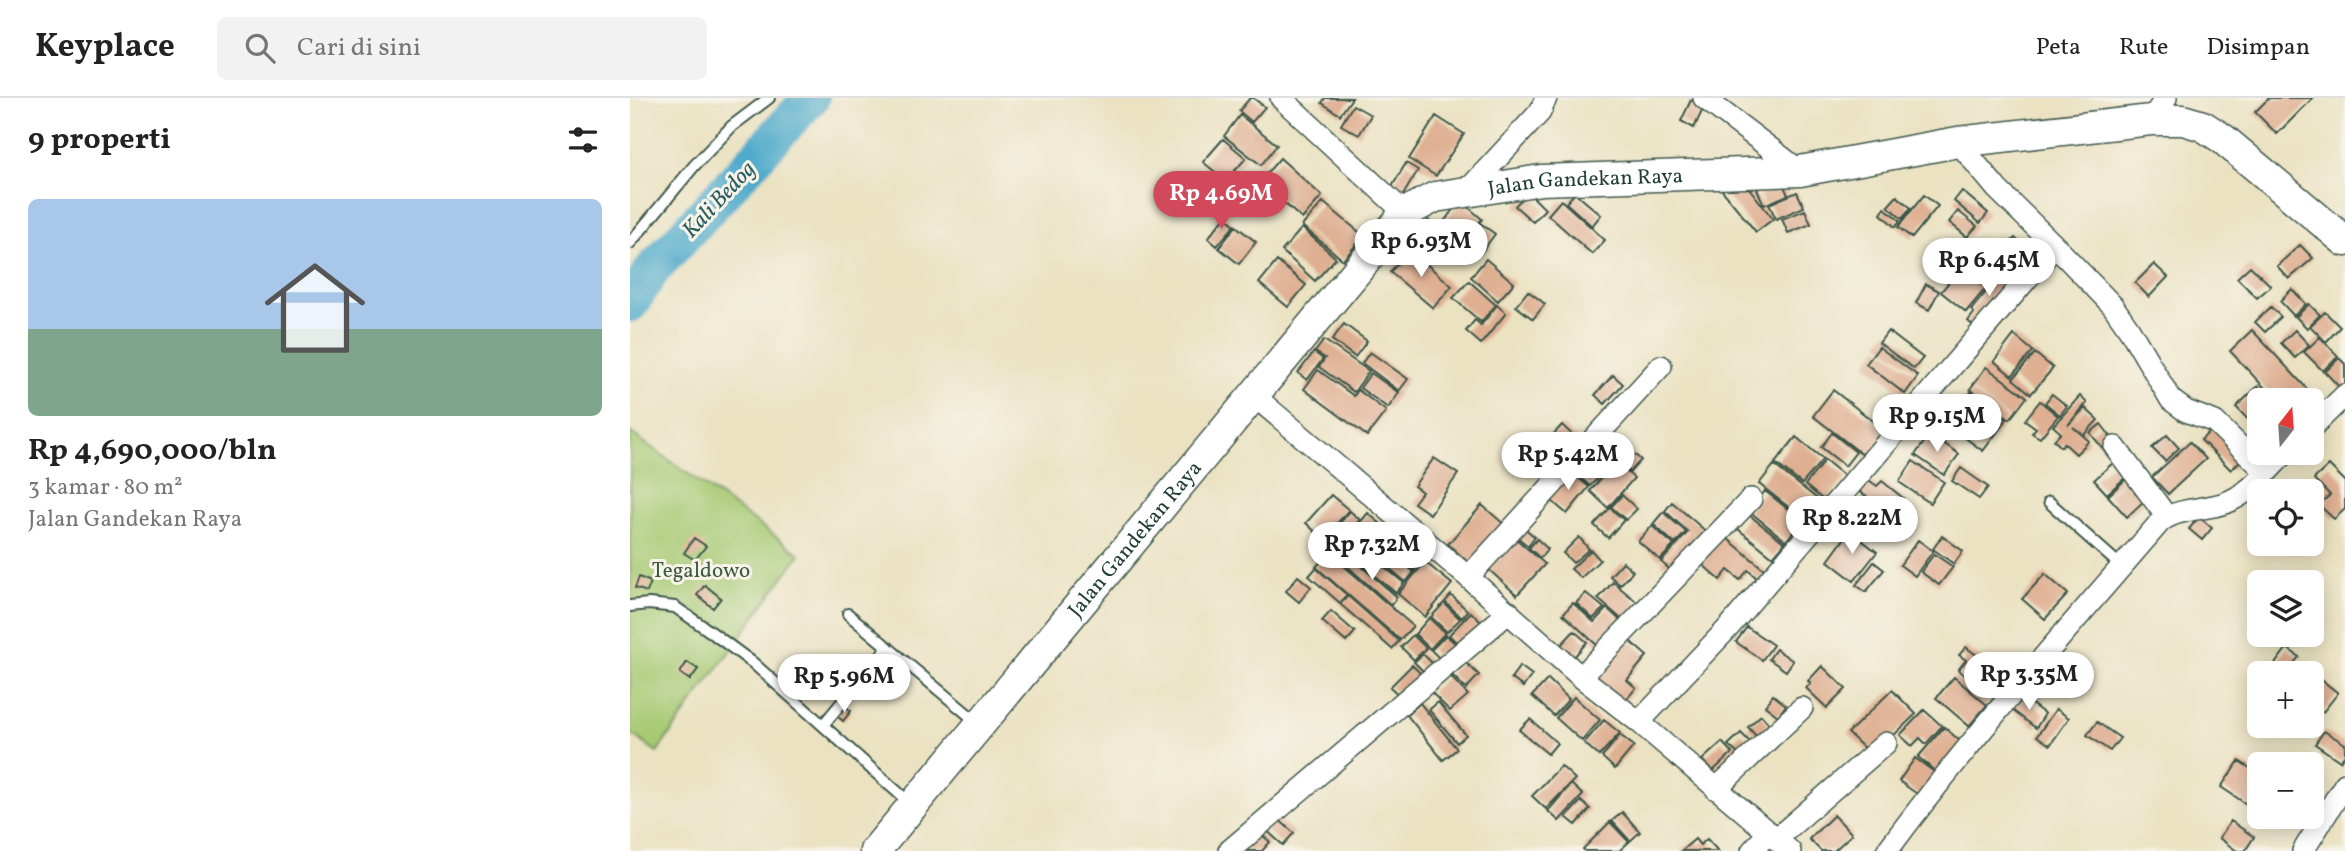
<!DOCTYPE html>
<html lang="id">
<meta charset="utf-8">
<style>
:root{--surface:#fff;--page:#f2f2f2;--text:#222;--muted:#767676;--line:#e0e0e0;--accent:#d1495b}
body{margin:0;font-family:Vollkorn,serif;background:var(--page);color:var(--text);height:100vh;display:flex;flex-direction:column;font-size:26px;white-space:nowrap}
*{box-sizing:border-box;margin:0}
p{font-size:23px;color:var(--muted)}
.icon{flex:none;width:38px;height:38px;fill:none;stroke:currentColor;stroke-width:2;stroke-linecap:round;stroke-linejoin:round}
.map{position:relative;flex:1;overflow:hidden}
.side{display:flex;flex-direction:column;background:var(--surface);width:630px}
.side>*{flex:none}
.needle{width:46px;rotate:17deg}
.fabs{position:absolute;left:1617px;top:290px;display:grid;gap:14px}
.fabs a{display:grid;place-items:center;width:77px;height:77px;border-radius:10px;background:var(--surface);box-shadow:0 4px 18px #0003;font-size:35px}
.price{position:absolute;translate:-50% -60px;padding:0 16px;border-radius:24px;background:#fff;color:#222;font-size:23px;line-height:46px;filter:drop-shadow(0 2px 4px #0008)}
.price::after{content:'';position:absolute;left:50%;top:42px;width:21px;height:16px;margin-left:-10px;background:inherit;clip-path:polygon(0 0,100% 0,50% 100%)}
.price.on{background:var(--accent);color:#fff}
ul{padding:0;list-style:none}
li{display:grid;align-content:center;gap:14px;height:371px;padding:0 28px}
li span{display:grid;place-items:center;height:217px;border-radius:10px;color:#555}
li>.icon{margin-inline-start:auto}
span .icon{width:126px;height:126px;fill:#fffc;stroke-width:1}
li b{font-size:30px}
h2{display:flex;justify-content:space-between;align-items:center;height:84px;padding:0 28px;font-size:30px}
header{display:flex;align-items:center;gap:42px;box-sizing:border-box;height:98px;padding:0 35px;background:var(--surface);border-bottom:2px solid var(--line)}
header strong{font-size:33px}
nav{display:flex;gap:38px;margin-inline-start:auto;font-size:24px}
.search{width:490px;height:63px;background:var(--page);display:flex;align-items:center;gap:18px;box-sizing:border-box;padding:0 24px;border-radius:10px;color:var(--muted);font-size:26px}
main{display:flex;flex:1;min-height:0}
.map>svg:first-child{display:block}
</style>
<header>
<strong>Keyplace</strong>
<div class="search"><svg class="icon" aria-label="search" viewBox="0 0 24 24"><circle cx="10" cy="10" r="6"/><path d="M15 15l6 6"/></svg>Cari di sini</div>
<nav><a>Peta</a><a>Rute</a><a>Disimpan</a></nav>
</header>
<main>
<section class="side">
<h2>9 properti<svg class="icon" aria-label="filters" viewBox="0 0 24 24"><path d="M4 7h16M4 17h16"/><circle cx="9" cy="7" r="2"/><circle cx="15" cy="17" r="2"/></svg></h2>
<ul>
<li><span style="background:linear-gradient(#a9c7e8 60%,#7fa58c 0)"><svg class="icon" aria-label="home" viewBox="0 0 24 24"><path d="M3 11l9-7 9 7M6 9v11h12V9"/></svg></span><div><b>Rp 4,690,000/bln</b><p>3 kamar · 80 m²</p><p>Jalan Gandekan Raya</p></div></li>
</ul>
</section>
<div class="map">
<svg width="1715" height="753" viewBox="0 0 1715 753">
<rect width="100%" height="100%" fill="#f7f3e8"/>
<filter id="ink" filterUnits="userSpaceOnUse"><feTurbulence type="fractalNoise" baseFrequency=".0143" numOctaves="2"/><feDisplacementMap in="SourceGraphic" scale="14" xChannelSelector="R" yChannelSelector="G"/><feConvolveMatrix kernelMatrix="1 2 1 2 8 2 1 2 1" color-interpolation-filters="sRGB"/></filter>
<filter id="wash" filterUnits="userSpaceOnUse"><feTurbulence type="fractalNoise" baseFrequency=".00686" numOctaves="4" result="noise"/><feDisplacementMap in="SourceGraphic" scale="28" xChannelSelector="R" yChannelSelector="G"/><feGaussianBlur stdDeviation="1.57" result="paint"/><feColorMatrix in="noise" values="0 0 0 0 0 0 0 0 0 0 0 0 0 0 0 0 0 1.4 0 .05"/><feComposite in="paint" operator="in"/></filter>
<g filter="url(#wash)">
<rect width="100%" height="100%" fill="#ebe2c2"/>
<path fill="#a6c972" stroke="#628353" stroke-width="2" d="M0,334L170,456L27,654L0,635Z"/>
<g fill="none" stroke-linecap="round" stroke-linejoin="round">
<path stroke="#4ca9ca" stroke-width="37" d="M0,206L23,171L181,0"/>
</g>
<g id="blocks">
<path fill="#dfaf92" d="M620,0H623L635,9L622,24L609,13Z
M695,0H722L710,17L692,5Z
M1639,0H1683L1647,36L1625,14Z
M1061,2L1074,9L1064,30L1051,23Z
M723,7L741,17L729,37L711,27Z
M610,17L647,47L631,67L594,38Z
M806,18L834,36L806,78L779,61Z
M593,41L616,60L596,83L573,64Z
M650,60L692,98L672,121L630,83Z
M776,65L788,72L772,99L760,92Z
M1109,77L1143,121L1126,134L1091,91Z
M1151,81L1158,97L1134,107L1127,91Z
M1332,93L1358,115L1350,125L1324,103Z
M898,94L915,111L903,124L885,108Z
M1167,94L1174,109L1146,121L1139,106Z
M945,95L971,117L962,128L936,105Z
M1294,97L1308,108L1282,140L1268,129Z
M1267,98L1281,110L1272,121L1258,108Z
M931,102L975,142L962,156L918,117Z
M831,103L852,121L832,145L811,127Z
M693,104L734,138L713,162L672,128Z
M1255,110L1270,123L1265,129L1251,116Z
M1175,112L1181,126L1158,135L1152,121Z
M1328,113L1347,128L1337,139L1319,124Z
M595,119L605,127L587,148L578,140Z
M795,120L810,131L802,142L787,130Z
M850,125L865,136L851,155L836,143Z
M606,128L626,144L609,166L589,150Z
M672,130L706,160L685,183L652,153Z
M817,134L837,150L827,161L807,146Z
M1385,140L1403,158L1379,181L1362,163Z
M1670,147L1683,160L1659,181L1647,168Z
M780,152L822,188L803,210L760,174Z
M856,161L884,185L868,203L841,179Z
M647,163L676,187L658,209L629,185Z
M1524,166L1538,179L1519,199L1505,185Z
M1620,168L1641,188L1627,200L1607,180Z
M1331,169L1356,190L1336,214L1311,194Z
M1358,170L1382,191L1348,232L1338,223L1344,215L1341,212L1359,190L1348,181Z
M839,183L866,207L851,224L823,200Z
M1296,186L1309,193L1299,212L1286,205Z
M1662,191L1676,206L1664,218L1650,203Z
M898,193L915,206L903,221L886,208Z
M1679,206L1690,217L1677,230L1666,219Z
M867,207L876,215L851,246L836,233L845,222L851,227Z
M1641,209L1651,219L1635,234L1625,224Z
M1695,214L1710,229L1696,244L1680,228Z
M714,226L737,243L725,259L702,242Z
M1622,232L1680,294L1670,303H1647L1600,253Z
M1665,232L1679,247L1665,260L1651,245Z
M1258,233L1293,260L1284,271L1249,245Z
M1384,237L1403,253L1382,278L1364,263Z
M1690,239L1708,258L1693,273L1674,254Z
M694,242L739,273L724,294L689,269L695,260L685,254Z
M1249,249L1288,278L1275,296L1236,266Z
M684,254L693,261L677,282L668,275Z
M740,254L778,281L769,293L732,265Z
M1405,255L1423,270L1401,296L1383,281Z
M1709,260L1715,266V289L1712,292L1695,274Z
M1356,269L1397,299L1380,321L1340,291Z
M688,272L724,298L728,292L756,313L737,338L674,291Z
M741,275L769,295L758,310L730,290Z
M983,277L993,286L975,306L965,297Z
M1628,288L1640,301L1629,303V333L1606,309Z
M1203,292L1257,334L1237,360L1183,318Z
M1341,294L1377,321L1353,353L1317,326Z
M1422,296L1437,308L1430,317L1415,305Z
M1450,298L1457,305L1438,327L1455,310L1468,322L1454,337L1443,329L1459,343L1446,356L1434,345L1431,349L1424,342L1431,335L1423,328Z
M1410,303L1428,318L1410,340L1402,335L1406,330L1395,322Z
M1471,326L1485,344L1474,352L1460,335Z
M932,327L951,345L939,358L920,340Z
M1584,329L1614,359L1601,372L1571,342Z
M975,331L1011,362L1000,374L965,343Z
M1202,335L1226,354L1215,368L1191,349Z
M1300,336L1329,356L1314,377L1285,357Z
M1537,337L1549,350L1535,363L1522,350Z
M1166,339L1193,361L1172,386L1145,365Z
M919,342L933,355L917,372L903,359Z
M1560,344L1576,361L1538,396L1522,379Z
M963,345L982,361L969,377L949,362Z
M804,360L828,376L800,416L784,405L792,394L784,388Z
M947,362L968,380L960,388L940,371Z
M1195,362L1216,379L1196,404L1175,387Z
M1283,363L1314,384L1300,405L1269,384Z
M985,364L1004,380L978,410L960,393Z
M1484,364L1497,378L1477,396L1464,382Z
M1144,367L1195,407L1180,426L1129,386Z
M1699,367L1715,383V411L1704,421L1689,407L1700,397L1684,381Z
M1331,370L1358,389L1349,401L1322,383Z
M939,372L959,389L937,416L916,398Z
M1499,378L1518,399L1497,419L1478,398Z
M1236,380L1247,388L1252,383L1273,400L1254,423L1233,405L1237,399L1227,391Z
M1135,393L1172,422L1156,443L1119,413Z
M701,397L719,412L693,441L676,425Z
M992,397L1007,411L996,422L981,409Z
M1042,404L1078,435L1043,474L1031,464L1058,434L1035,413Z
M852,407L876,428L841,467L818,446Z
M980,410L994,422L978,440L964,427Z
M720,413L730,422L707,448L697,440Z
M1033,414L1056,434L1045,446L1023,426Z
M738,415L766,439L748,460L734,449L725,459L711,447Z
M1119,417L1155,445L1143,459L1108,431Z
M1569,419L1582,430L1572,442L1559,431Z
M892,428L905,439L898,448L885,437Z
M1022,428L1044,447L1030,462L1008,443Z
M1220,433L1247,454L1224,483L1198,463Z
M1092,436L1136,473L1129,482L1118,472L1110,482L1098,472L1090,482L1072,466Z
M1312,438L1333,453L1324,466L1303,451Z
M884,439L915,466L887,497L857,470Z
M949,439L959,451L943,465L933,455Z
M64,440L76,448L65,462L54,455Z
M767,441L793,462L785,472L759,451Z
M907,441L918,451L910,460L899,450Z
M1288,442L1303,453L1285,478L1270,467Z
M734,451L747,462L739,472L726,461Z
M758,452L784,474L776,484L749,462Z
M961,452L970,462L951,480L941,471Z
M699,455L783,528L770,542L686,469Z
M1304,456L1323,469L1309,487L1291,474Z
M722,460L767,499L761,507L716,467Z
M748,464L774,485L766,495L740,474Z
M795,464L822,486L795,519L768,496Z
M993,464L1003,473L990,487L980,478Z
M1244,464L1254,472L1236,494L1226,487Z
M686,470L717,497L710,505L679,478Z
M1415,476L1438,496L1415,521L1392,501Z
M668,478L681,489L669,504L656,493Z
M9,479L21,484L17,494L5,490Z
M983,484L1012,508L996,525L968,501Z
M75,487L91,500L83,510L67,497Z
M956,495L974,510L963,521L946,505Z
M821,497L838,513L832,520L815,504Z
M718,498L769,543L762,551L710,506Z
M814,505L830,521L817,534L801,519Z
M943,505L964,524L977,510L992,524L969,549L933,516Z
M701,513L725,534L716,544L692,523Z
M841,514L853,526L831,549L819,537Z
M799,520L815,535L800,551L785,536Z
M1117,529L1143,547L1132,562L1106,544Z
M944,533L957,544L944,559L931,547Z
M783,537L796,550L784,562L771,549Z
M816,537L829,549L814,565L801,552Z
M994,538L1017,558L997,582L1006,590L994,604L961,577Z
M1336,549L1368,574L1353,592L1328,572L1336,562L1329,557Z
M1657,550L1669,559L1655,576L1644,567Z
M1146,551L1163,563L1156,573L1139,561Z
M793,556L804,567L796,576L784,564Z
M833,562L849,577L836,591L820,575Z
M57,564L68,571L60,582L50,575Z
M782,567L792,577L771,599L760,589Z
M890,568L902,577L893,589L881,580Z
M1192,568L1216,591L1197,610L1176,590L1181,585L1178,583Z
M1684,576L1708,595L1693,614L1682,606V579Z
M819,577L838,597L820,613L801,594Z
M1324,579L1357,607L1339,628L1306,600Z
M918,581L939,601L924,618L902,598Z
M1262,592L1286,616L1260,641L1237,653L1218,635Z
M1143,597L1156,607L1148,618L1135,608Z
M944,599L970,622L952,643L926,620Z
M1392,599L1415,616L1406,630L1382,612Z
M808,604L836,637L827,645L799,612Z
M790,605L827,651L813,662L777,617Z
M215,608L221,613L213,623L207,618Z
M1426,611L1439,620L1420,647L1407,638Z
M1294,612L1312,628L1296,646L1290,640L1282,648L1270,637Z
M1131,617L1139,626L1126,638L1118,629Z
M900,621L927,645L918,656L889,632Z
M974,622L990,635L969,658L954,645Z
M1467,624L1490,640L1480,653L1457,637Z
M1314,629L1337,649L1311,678L1288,659Z
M1694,633L1715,646V656L1710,663L1685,646Z
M1111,635L1120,644L1108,656L1098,647Z
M990,637L1004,648L985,671L972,659Z
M1092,644L1102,655L1083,673L1072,662Z
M1285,660L1307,676L1290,698L1269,683Z
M1609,663L1629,676L1628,714L1591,689Z
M931,668L945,681L916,711L902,698Z
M941,686L953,697L929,723L918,713Z
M951,703L960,711L946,727L936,719Z
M992,714L1010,734L1000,743L982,723Z
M1204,717L1222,736L1204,753H1191L1179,741Z
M646,719L664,735L653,747L635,731Z
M1601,723L1624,739L1615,753H1607L1589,740Z
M980,724L999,744L989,753H955L953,751Z
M630,735L640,744L632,753H617L614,751Z
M1065,741L1070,747L1077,741L1088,753H1051Z"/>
</g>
</g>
<g filter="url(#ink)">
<use href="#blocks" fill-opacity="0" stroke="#3e5649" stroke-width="2"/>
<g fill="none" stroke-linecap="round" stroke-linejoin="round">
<defs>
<path id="lane" d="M0,145L64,68L102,28L139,0
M1419,404L1492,469
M0,508L19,506L45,509L81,534L123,565L282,707
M218,516L347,624
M193,627L258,549"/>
<path id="street" d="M651,0L775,115
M1074,0L1170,73
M1521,22L1536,0
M837,93L910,14L916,0
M1425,148L1483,208L1499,231L1541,302L1556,313L1585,324L1636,374
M623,297L838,479L951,579L1009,624L1160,753
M1682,329L1715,297
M1485,349L1537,419
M838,479L1031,268
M951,579L1121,401
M1009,624L1099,529L1425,148L1367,91L1328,44
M1086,691L1172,610
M1146,741L1256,645
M599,753L879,514
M1122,753L1139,734
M1257,753C1342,638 1438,531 1531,423C1549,410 1574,412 1595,405C1620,396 1637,373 1655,355
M1673,753L1715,686"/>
<g id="secondary">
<path id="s1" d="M245,753L775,115L805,99L911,82L1170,73L1328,44L1521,22H1553L1573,28L1593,41L1715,143"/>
</g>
</defs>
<use href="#lane" stroke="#3e5649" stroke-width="14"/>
<use href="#street" stroke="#3e5649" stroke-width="24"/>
<use href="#secondary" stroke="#3e5649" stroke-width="33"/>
<use href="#lane" stroke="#fff" stroke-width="10"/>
<use href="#street" stroke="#fff" stroke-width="21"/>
<use href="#secondary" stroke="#fff" stroke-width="30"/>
</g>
</g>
<g text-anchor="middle" stroke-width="6" stroke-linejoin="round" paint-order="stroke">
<g font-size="21" fill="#1f3d34" stroke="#f7f3e8">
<text dy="7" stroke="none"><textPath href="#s1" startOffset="1015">Jalan Gandekan Raya</textPath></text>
<text dy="7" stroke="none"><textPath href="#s1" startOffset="406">Jalan Gandekan Raya</textPath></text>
</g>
<g font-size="21" fill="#3a5940" stroke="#f7f3e8">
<text x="71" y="479">Tegaldowo</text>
</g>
<g font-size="23" font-style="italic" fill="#2c5d61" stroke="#f7f3e8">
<text transform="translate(88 101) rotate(-47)" y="8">Kali Bedog</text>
</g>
</g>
</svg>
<div class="fabs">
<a><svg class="needle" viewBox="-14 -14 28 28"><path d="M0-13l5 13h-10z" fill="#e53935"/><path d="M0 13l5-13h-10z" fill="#767676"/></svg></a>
<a><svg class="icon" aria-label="locate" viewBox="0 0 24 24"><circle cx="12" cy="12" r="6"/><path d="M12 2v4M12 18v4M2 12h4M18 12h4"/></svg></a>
<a><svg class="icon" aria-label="layers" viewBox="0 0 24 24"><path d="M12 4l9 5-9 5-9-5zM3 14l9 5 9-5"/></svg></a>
<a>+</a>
<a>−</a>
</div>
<b class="price on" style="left:591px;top:133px">Rp 4.69M</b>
<b class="price" style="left:791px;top:181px">Rp 6.93M</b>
<b class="price" style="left:1359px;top:200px">Rp 6.45M</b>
<b class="price" style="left:1307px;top:356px">Rp 9.15M</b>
<b class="price" style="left:938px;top:394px">Rp 5.42M</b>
<b class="price" style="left:1222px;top:458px">Rp 8.22M</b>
<b class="price" style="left:742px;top:484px">Rp 7.32M</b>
<b class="price" style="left:1399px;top:614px">Rp 3.35M</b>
<b class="price" style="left:214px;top:616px">Rp 5.96M</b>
</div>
</main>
